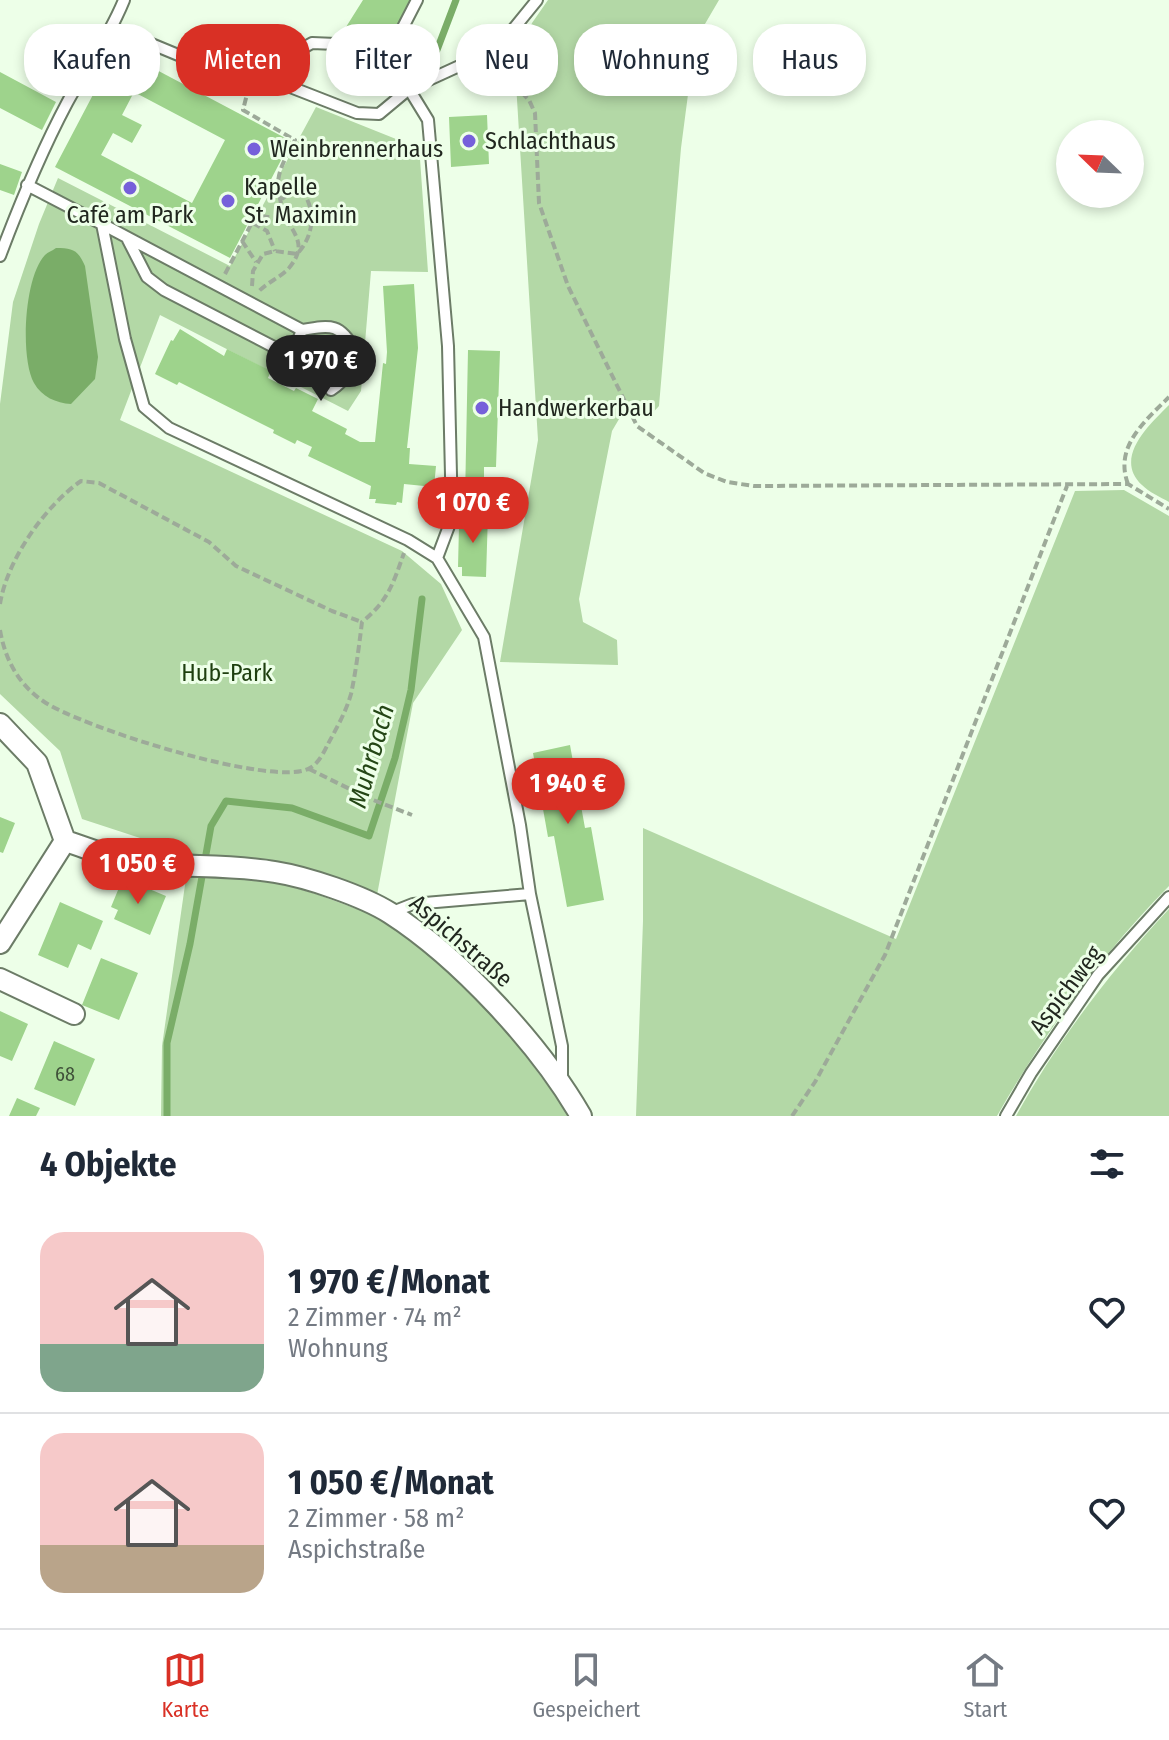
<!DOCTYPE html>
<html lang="de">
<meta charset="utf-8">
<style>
:root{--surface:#fff;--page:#f2f2f3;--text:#1f2937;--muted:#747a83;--line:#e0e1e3;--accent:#d93025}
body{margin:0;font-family:"Fira Sans Condensed",sans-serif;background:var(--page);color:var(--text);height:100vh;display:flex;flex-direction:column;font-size:30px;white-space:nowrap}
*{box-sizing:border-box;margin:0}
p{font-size:26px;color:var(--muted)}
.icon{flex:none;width:44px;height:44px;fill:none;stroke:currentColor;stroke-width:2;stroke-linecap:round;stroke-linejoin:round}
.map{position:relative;height:1116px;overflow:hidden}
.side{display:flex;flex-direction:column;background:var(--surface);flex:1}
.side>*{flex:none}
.top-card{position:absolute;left:24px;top:24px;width:1122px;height:72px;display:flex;gap:16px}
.needle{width:52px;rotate:293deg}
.fabs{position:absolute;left:1056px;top:120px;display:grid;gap:16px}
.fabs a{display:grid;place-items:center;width:88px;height:88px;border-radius:50%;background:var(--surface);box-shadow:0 4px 12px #0003;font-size:40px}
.price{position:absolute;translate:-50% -68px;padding:0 18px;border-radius:28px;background:var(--accent);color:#fff;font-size:26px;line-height:52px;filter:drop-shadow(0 2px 4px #0008)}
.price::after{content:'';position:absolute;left:50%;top:48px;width:24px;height:18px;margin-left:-12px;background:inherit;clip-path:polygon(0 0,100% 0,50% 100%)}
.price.active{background:#222;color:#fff}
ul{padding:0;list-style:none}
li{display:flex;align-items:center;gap:24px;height:200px;padding:0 40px}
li+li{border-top:2px solid var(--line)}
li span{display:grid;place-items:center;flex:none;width:224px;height:160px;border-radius:24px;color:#555}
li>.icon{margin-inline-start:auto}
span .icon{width:96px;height:96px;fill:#fffc;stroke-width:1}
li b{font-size:34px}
h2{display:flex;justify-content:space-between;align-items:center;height:96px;padding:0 40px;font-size:34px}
.tag{padding:0 28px;border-radius:32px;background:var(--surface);box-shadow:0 4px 12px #0003;font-size:28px;line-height:72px}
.tag.active{background:var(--accent);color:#fff}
.tabs{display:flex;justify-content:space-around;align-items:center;height:112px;border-top:2px solid var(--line);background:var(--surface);font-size:22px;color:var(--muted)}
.tabs a{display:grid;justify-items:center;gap:4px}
.tabs .active{color:var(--accent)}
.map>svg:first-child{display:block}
</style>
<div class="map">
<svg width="1169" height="1116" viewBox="0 0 1169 1116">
<rect width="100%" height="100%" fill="#edffe8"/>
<path fill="#b3d8a6" d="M548,0H719L695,41L681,148L659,406L648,418L622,414L612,431L579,599L583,622L617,640L618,665L500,662L538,440L515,67L532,23Z
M316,107L406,143L420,159L428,272L371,271L361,391L348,411L160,315L120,420L402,551L441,584L462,630L413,703L377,895L287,865L189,854L82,819L60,751L0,694V404L13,302L39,224L58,178L230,266Z
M1169,405V502C1160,497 1149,492 1142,485C1113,458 1149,425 1169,405Z
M1124,490L1169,516V886C1101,955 1045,1032 997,1116H636L643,921V828L896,939L1075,491Z
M187,871L255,876L316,894L376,916L404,934L455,978L508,1032L570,1116H161L162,1046Z
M1169,909V1116H1016C1058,1040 1110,972 1169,909Z"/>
<path fill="#7aad68" d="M56,248C73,248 78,250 85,266L98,357L95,379L71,404C56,403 42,397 34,383C20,358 24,277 45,255C48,252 52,251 56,248Z"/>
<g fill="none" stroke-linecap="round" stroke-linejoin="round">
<path stroke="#7aad68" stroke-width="7" d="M437,50L456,0
M167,1116V1043L190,944L211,826L226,801L292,808L369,836L395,758L411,690L422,599"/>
</g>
<path fill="#9ed38c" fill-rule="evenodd" d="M363,0H412L382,49L346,27Z
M117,49L291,141L230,258L55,167ZM134,92L225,140L192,203L101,155L113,133L132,143L142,125L122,115Z
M0,72L56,102L42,130L0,108Z
M487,115L489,164L451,167L449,117Z
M0,164L22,172L14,195L0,190Z
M414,284L418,348L407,448H410L409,464L436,466L434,487L404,484L402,503L397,502L396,505L375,503L376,499H369L371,486L308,456L312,447L297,440L295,444L273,433L274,430L179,382L177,385L155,374L171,340L173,341L180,329L224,356L227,349L271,371L268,378L294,391L296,388L318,399L312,411L347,429L345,434L360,442H375L383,363L386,364L387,352L383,286Z
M468,350L500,351L496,467H484V499H465Z
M463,514H488L486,577L462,576V567H458L459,526H463Z
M570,745L585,828L591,827L604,900L567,907L554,836L548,837L533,753Z
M0,817L15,823L3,853L0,852Z
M123,878L166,896L150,935L114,919L118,910L111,907Z
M60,902L103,921L91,950L78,944L68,968L38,955Z
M101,958L138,973L119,1020L82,1005Z
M0,1011L28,1024L12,1061L0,1056Z
M54,1041L95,1059L75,1106L34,1089Z
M17,1098L40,1108L36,1116H9Z"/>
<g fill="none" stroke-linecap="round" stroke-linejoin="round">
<defs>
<path id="lane" d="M113,28L212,69L257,74L357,113L379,114L409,89L468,62L486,57L506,38L537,0
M380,72L417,0
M257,74L312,43L336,44L409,89L428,120L448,346L452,518L437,558
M27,185L102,224L125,339L144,407L169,428L408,540L437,558L484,637L520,825L530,894L413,904L390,913
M102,224L302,330C331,325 341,323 355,351C351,368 347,380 331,390
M128,240L147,277L164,290L274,347L284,349L298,340L302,330
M0,256C20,203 41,152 67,103C86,68 109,37 124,0
M530,894L562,1046V1080
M1006,1116L1031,1073L1098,975L1169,897"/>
<path id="street" d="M0,724L37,763L65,841
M65,841C88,848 112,859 136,862C182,868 229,864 275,872C307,877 363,896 390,913C460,958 540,1045 581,1116
M0,943L65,841
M0,979L74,1014"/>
</defs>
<use href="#lane" stroke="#6c7c67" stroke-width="14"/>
<use href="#street" stroke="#6c7c67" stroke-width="24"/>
<path stroke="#9daa99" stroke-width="4" stroke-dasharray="8 4" stroke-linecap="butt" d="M496,67L529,100L535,113L539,203L568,286L637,426L704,473L727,482L754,486L1128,484L1169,509
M249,86L243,110L295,140C288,154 277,170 278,187C278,191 283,213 285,217C296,236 307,246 289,268C281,277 268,282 259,291
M253,223L267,231L275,251
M242,241L256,262
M225,274L256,215L286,220
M252,286L253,271L263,254L275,251L297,254C312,238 316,216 306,197L295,189L282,199
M1128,484C1114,447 1144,422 1169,397
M0,604C7,560 45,506 81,481L99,483L209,542L236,566L332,611L362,622
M0,630C5,659 18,684 43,701C78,726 274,789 310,768C319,763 324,752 328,744C336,729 346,712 351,694C356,671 359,646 362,622C388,601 393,584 404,553
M309,769L368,798L412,815
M792,1116L815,1082L885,955L1067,486"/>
<use href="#lane" stroke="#fff" stroke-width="10"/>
<use href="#street" stroke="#fff" stroke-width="20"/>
</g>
<g fill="#7660da" stroke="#edffe8" stroke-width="3">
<circle cx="469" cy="141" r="8"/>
<circle cx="254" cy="149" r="8"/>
<circle cx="130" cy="188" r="8"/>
<circle cx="228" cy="201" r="8"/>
<circle cx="482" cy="408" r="8"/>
</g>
<g text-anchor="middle" stroke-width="6" stroke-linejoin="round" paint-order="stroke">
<g font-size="20" fill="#40523a">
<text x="65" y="1081">68</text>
</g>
<g font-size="24" fill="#21271f" stroke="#edffe8" text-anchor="start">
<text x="485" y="149">Schlachthaus</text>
<text x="270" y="157">Weinbrennerhaus</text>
<text x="244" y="195">Kapelle<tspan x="244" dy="28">St. Maximin</tspan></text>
<text x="130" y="223" text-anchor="middle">Café am Park</text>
<text x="498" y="416">Handwerkerbau</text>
</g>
<g font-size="24" fill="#1e3f0f" stroke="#edffe8">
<text x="227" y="681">Hub-Park</text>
</g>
<g font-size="24" fill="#21271f" stroke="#edffe8">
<text transform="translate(461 941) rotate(41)" y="8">Aspichstraße</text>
<text transform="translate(1066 990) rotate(-53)" y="8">Aspichweg</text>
</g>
<g font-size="26" font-style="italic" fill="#244616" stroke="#edffe8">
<text transform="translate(371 756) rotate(-74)" y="9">Muhrbach</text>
</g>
</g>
</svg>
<div class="fabs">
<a><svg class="needle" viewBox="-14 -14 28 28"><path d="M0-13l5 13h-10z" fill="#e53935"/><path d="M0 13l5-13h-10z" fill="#747a83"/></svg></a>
</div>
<b class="price active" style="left:321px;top:403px">1 970 €</b>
<b class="price" style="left:473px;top:545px">1 070 €</b>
<b class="price" style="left:568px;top:826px">1 940 €</b>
<b class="price" style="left:138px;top:906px">1 050 €</b>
<div class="top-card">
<a class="tag">Kaufen</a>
<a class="tag active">Mieten</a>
<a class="tag">Filter</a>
<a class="tag">Neu</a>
<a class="tag">Wohnung</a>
<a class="tag">Haus</a>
</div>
</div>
<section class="side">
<h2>4 Objekte<svg class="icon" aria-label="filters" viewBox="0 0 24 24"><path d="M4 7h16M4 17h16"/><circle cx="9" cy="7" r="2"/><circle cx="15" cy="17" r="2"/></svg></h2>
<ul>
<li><span style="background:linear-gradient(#f6c9c9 70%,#7fa58c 0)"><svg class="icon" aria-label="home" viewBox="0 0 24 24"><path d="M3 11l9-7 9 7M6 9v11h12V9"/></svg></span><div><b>1 970 €/Monat</b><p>2 Zimmer · 74 m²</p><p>Wohnung</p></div><svg class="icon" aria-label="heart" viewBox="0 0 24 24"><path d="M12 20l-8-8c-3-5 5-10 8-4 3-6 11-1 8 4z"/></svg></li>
<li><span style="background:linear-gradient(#f6c9c9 70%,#b9a48a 0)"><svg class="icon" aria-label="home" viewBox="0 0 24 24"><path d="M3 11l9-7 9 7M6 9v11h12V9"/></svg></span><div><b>1 050 €/Monat</b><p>2 Zimmer · 58 m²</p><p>Aspichstraße</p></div><svg class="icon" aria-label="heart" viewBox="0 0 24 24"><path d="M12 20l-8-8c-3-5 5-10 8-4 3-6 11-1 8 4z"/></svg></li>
</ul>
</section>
<nav class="tabs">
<a class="active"><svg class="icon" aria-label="map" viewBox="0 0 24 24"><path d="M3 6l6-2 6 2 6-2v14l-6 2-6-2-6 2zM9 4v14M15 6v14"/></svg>Karte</a>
<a><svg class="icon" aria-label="saved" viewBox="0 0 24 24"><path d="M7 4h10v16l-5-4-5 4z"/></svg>Gespeichert</a>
<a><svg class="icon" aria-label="home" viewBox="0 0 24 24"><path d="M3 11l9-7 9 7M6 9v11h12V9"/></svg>Start</a>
</nav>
